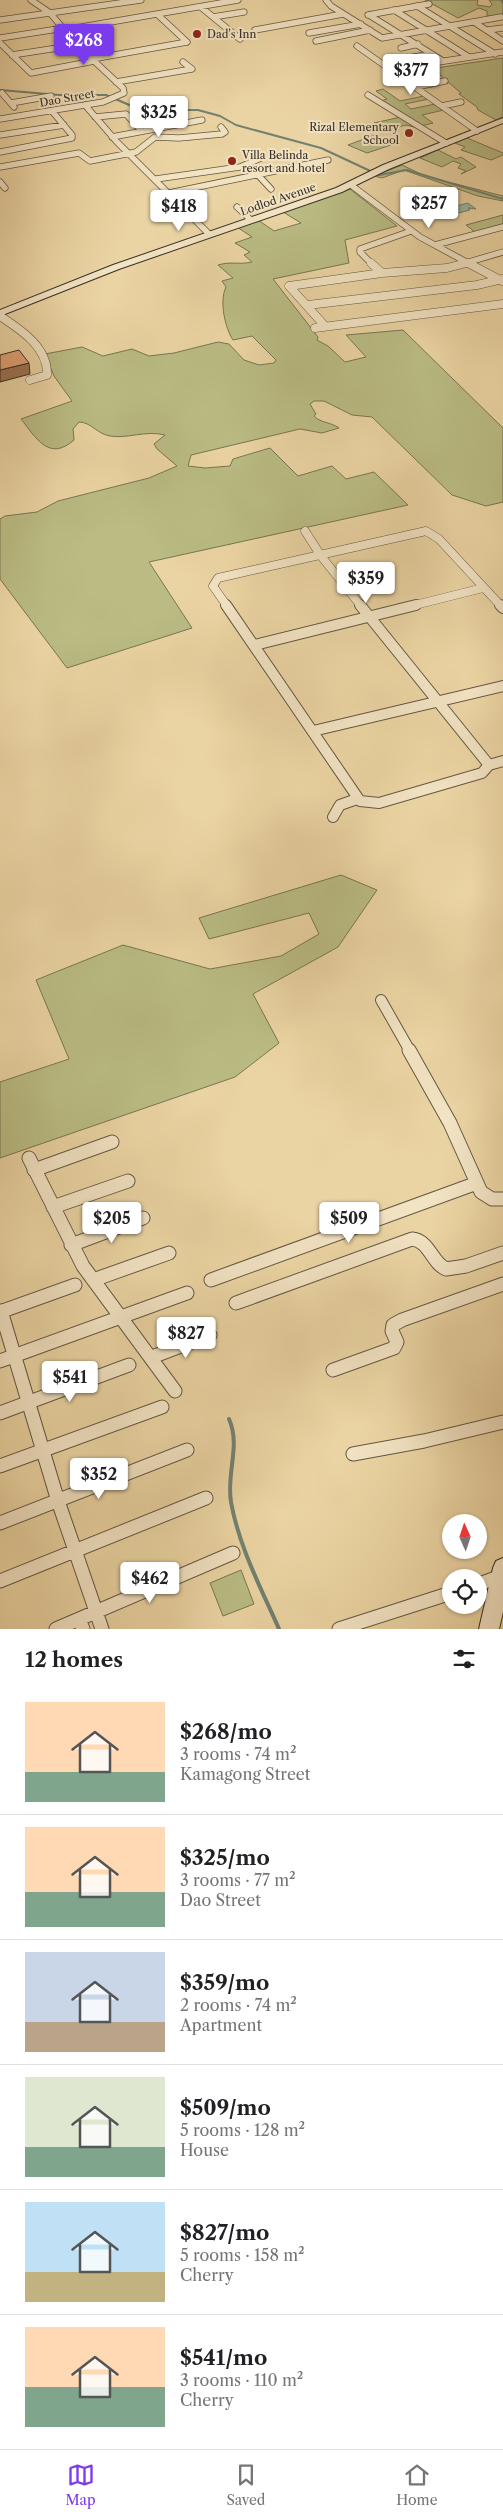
<!DOCTYPE html>
<meta charset="utf-8">
<style>
:root{--surface:#fff;--page:#f2f2f2;--text:#202124;--muted:#757577;--line:#e0e0e0;--accent:#7c3aed}
body{margin:0;font-family:"Libre Caslon Text",serif;background:var(--page);color:var(--text);height:100vh;display:flex;flex-direction:column;font-size:19px;white-space:nowrap}
*{box-sizing:border-box;margin:0}
p{font-size:16px;color:var(--muted)}
.icon{flex:none;width:28px;height:28px;fill:none;stroke:currentColor;stroke-width:2;stroke-linecap:round;stroke-linejoin:round}
.map{position:relative;height:1629px;overflow:hidden}
.sheet{display:flex;flex-direction:column;background:var(--surface);flex:1}
.sheet>*{flex:none}
.needle{width:32px;rotate:357deg}
.buttons{position:absolute;left:442px;top:1514px;display:grid;gap:10px}
.buttons a{display:grid;place-items:center;width:45px;height:45px;border-radius:50%;background:var(--surface);box-shadow:0 1px 4px #0004;font-size:25px}
.price{position:absolute;translate:-50% -42px;padding:0 11px;border-radius:5px;background:#fff;color:#222;font-size:16px;line-height:32px;filter:drop-shadow(0 1px 2px #0008)}
.price::after{content:'';position:absolute;left:50%;top:30px;width:15px;height:11px;margin-left:-8px;background:inherit;clip-path:polygon(0 0,100% 0,50% 100%)}
.price.on{background:var(--accent);color:#fff}
ul{padding:0;list-style:none}
li{display:flex;align-items:center;gap:15px;height:125px;padding:0 25px}
li+li{border-top:1px solid var(--line)}
li span{display:grid;place-items:center;flex:none;width:140px;height:100px;border-radius:0px;color:#555}
li>.icon{margin-inline-start:auto}
span .icon{width:60px;height:60px;fill:#fffc;stroke-width:1}
li b{font-size:21px}
h2{display:flex;justify-content:space-between;align-items:center;height:60px;padding:0 25px;font-size:21px}
.menu{display:flex;justify-content:space-around;align-items:center;height:70px;border-top:1px solid var(--line);background:var(--surface);font-size:14px;color:var(--muted)}
.menu a{display:grid;justify-items:center;gap:2px}
.menu .on{color:var(--accent)}
.map>svg:first-child{display:block}
</style>
<div class="map">
<svg width="503" height="1629" viewBox="0 0 503 1629">
<rect width="100%" height="100%" fill="#ebd4a3"/>
<filter id="stains"><feTurbulence type="fractalNoise" baseFrequency=".004" numOctaves="4"/><feColorMatrix values="0 0 0 0 .2 0 0 0 0 .09 0 0 0 0 .02 0 0 0 .5 -.17"/></filter>
<radialGradient id="worn" r=".72"><stop offset=".6" stop-color="#630" stop-opacity="0"/><stop offset="1" stop-color="#630" stop-opacity=".3"/></radialGradient>
<path fill="#babc84" stroke="#787654" d="M425,0H478L477,5L490,7L492,4L489,0H503V17L487,16V11L479,8L458,18Z
M503,58V117L496,120L478,110L477,107L459,94L461,93L441,76L436,68Z
M383,89L400,101L424,96L429,99L405,104L411,109L435,104L444,110L422,115L433,123L421,126L381,101L387,99L376,91Z
M401,117L418,128L406,125L388,130L374,123Z
M375,135L394,144L367,153L348,145Z
M467,138L503,153V155L491,160L461,150L465,147L455,143Z
M438,150L456,159L461,157L476,167L461,174L466,171L458,168L461,164L453,161L442,167L420,158Z
M402,165L425,176L503,196V201L478,196L404,170L382,178L374,176Z
M350,189L397,226L345,240L349,263L273,279L318,337L317,340L328,346L345,362L366,357L346,335L403,330L503,428V502L486,506L452,495L372,417L352,415L324,401H314L310,404L316,414L314,416C320,423 331,422 339,428L322,433L300,429L191,455L188,466L205,468L230,466L233,459L270,448L298,476L332,466L346,479L374,472L408,505L149,562L192,628L67,668L0,579V519L5,516L37,512L58,501L149,478L177,466L157,449L154,444L165,435C146,430 127,439 110,436C97,434 91,422 79,422L73,429L74,440C49,462 36,438 21,419L72,401L54,376L45,354L82,347L103,356L132,349L149,356L174,353L218,342L229,344L244,360L259,365L274,363L276,360L252,336L233,340C225,328 219,301 226,287L222,281L233,278L218,265C231,261 239,265 252,262L244,255L250,252L235,243L252,237L237,227L258,220L274,231L301,223L283,212Z
M503,215V224L475,232L466,225Z
M341,875L377,890L338,947L253,994L279,1043L235,1077L0,1158V1082L69,1059L36,980L123,945L210,969L281,956L319,934L309,913L209,939L199,918Z
M241,1570L254,1604L223,1616L210,1583Z"/>
<path fill="#99b8a4" stroke="#728171" d="M468,203L476,209L468,208L470,210L439,218L432,212Z"/>
<g fill="none" stroke-linecap="round" stroke-linejoin="round">
<path stroke="#728171" stroke-width="2" d="M501,0L503,3
M0,90L59,95H106L141,110H198L220,116L236,125L321,148L379,175L407,170L503,199"/>
<path stroke="#728171" stroke-width="4" d="M229,1419C241,1446 226,1473 231,1502C239,1547 261,1588 279,1629"/>
<defs>
<path id="street-far3" d="M326,0L331,6L382,38L501,17
M417,6L495,54
M202,8L240,39
M394,10L469,57
M158,15L187,42
M368,15L429,4
M369,15L443,61
M213,17L244,12
M0,20L141,0
M474,22L503,41
M64,30L238,0
M255,30L343,14
M488,30L503,28
M309,33L361,24
M0,38L64,28
M316,41L370,30
M0,43L31,73L94,61
M357,46L477,131
M401,48L418,44
M12,55L77,45
M408,58L432,54
M92,59L187,42
M419,65L503,52
M399,75L423,71
M116,82L192,69L183,62
M416,87L445,81
M2,93L14,107
M368,95L446,143
M11,103L51,96
M85,105L117,142L209,234
M442,106L461,102
M95,117L126,114L142,131
M0,119L103,102L124,93L123,88L77,45L50,13L31,0
M0,135L64,125
M112,137L202,120
M0,152L72,138V135L52,111
M0,167L79,153L90,161L136,152L155,137L179,138L222,134L225,132L221,127
M258,175L271,189
M156,179L240,167L261,158
M0,182L5,188
M351,185L420,237L470,264
M169,193L328,160
M237,207L251,220
M435,245L503,227
M372,264L360,252V249L411,231
M462,264L503,252"/>
<path id="street-far2" d="M371,263L382,273
M468,263L502,281
M308,305L477,285L503,279
M0,316C21,330 48,347 47,375L30,380
M324,325L289,286L382,273L447,268L466,263
M315,328L503,304
M305,531L321,556L361,606
M227,606L213,586L218,578L426,531L439,539L501,606
M411,606L483,588"/>
<path id="street-far1" d="M226,605L360,801L379,803L482,773L489,765L503,761
M360,605L489,765
M500,605L503,608
M255,645L416,605
M313,731L503,686
M333,817L340,805L357,799
M381,1000L410,1051"/>
<path id="street" d="M409,1050L450,1123L481,1192L492,1199H503
M29,1158L83,1266L175,1391
M34,1170L112,1142
M53,1207L128,1181
M71,1245L143,1218
M93,1280L169,1253
M211,1280L477,1183
M236,1303L412,1239C430,1241 431,1262 446,1269L466,1266L503,1253
M1,1311L58,1501L102,1629
M0,1312L75,1285
M152,1357L210,1335
M0,1361L187,1293
M333,1370L394,1348L397,1342L392,1331L393,1325L402,1320L503,1284
M0,1413L129,1365
M353,1454L424,1441L503,1422
M0,1466L162,1407
M0,1523L187,1450
M0,1581L206,1498
M479,1584L501,1576
M79,1619L83,1629
M56,1629L233,1553
M339,1629L451,1593"/>
<path id="secondary" d="M503,118V123L389,169L342,192L119,269L0,316V310L113,265L336,188L383,165Z
M503,1558V1612L499,1629H479L493,1568L496,1561Z"/>
</defs>
<use href="#street-far3" stroke="#645844" stroke-width="7"/>
<use href="#street-far2" stroke="#645844" stroke-width="9"/>
<use href="#street-far1" stroke="#645844" stroke-width="12"/>
<use href="#street" stroke="#645844" stroke-width="15"/>
<use href="#secondary" stroke="#372f25" stroke-width="2"/>
<use href="#street-far3" stroke="#f2e3c3" stroke-width="5.5"/>
<use href="#street-far2" stroke="#f2e3c3" stroke-width="8"/>
<use href="#street-far1" stroke="#f2e3c3" stroke-width="10"/>
<use href="#street" stroke="#f2e3c3" stroke-width="13"/>
<use href="#secondary" fill="#f2e3c3" fill-rule="evenodd"/>
</g>
<path fill="#9c7150" stroke="#372f25" d="M29,363L30,374L0,382V370Z"/>
<path fill="#dfa172" stroke="#372f25" d="M19,350L29,363L0,370V355Z"/>
<g fill="#8f2418" stroke="#f2e3c3" stroke-width="2">
<circle cx="197" cy="34" r="5"/>
<circle cx="409" cy="133" r="5"/>
<circle cx="232" cy="161" r="5"/>
</g>
<g text-anchor="middle" stroke-width="4" stroke-linejoin="round" paint-order="stroke">
<g font-size="11" fill="#372f25" stroke="#f2e3c3" text-anchor="start">
<text x="207" y="38">Dad's Inn</text>
<text x="399" y="131" text-anchor="end">Rizal Elementary<tspan x="399" dy="13">School</tspan></text>
<text x="242" y="159">Villa Belinda<tspan x="242" dy="13">resort and hotel</tspan></text>
</g>
<g font-size="11" fill="#372f25" stroke="#f2e3c3">
<text transform="translate(67 98) rotate(-10)" y="4">Dao Street</text>
<text transform="translate(278 199) rotate(-19)" y="4">Lodlod Avenue</text>
</g>
</g>
<rect width="100%" height="100%" filter="url(#stains)"/>
<rect width="100%" height="100%" fill="url(#worn)"/>
</svg>
<div class="buttons">
<a><svg class="needle" viewBox="-14 -14 28 28"><path d="M0-13l5 13h-10z" fill="#e53935"/><path d="M0 13l5-13h-10z" fill="#757577"/></svg></a>
<a><svg class="icon" aria-label="locate" viewBox="0 0 24 24"><circle cx="12" cy="12" r="6"/><path d="M12 2v4M12 18v4M2 12h4M18 12h4"/></svg></a>
</div>
<b class="price on" style="left:84px;top:66px">$268</b>
<b class="price" style="left:411px;top:96px">$377</b>
<b class="price" style="left:159px;top:138px">$325</b>
<b class="price" style="left:429px;top:229px">$257</b>
<b class="price" style="left:179px;top:232px">$418</b>
<b class="price" style="left:366px;top:604px">$359</b>
<b class="price" style="left:112px;top:1244px">$205</b>
<b class="price" style="left:349px;top:1244px">$509</b>
<b class="price" style="left:186px;top:1359px">$827</b>
<b class="price" style="left:70px;top:1403px">$541</b>
<b class="price" style="left:99px;top:1500px">$352</b>
<b class="price" style="left:150px;top:1604px">$462</b>
</div>
<section class="sheet">
<h2>12 homes<svg class="icon" aria-label="filters" viewBox="0 0 24 24"><path d="M4 7h16M4 17h16"/><circle cx="9" cy="7" r="2"/><circle cx="15" cy="17" r="2"/></svg></h2>
<ul>
<li><span style="background:linear-gradient(#ffd9b3 70%,#7fa58c 0)"><svg class="icon" aria-label="home" viewBox="0 0 24 24"><path d="M3 11l9-7 9 7M6 9v11h12V9"/></svg></span><div><b>$268/mo</b><p>3 rooms · 74 m²</p><p>Kamagong Street</p></div></li>
<li><span style="background:linear-gradient(#ffd9b3 65%,#7fa58c 0)"><svg class="icon" aria-label="home" viewBox="0 0 24 24"><path d="M3 11l9-7 9 7M6 9v11h12V9"/></svg></span><div><b>$325/mo</b><p>3 rooms · 77 m²</p><p>Dao Street</p></div></li>
<li><span style="background:linear-gradient(#c9d6e8 70%,#b9a48a 0)"><svg class="icon" aria-label="home" viewBox="0 0 24 24"><path d="M3 11l9-7 9 7M6 9v11h12V9"/></svg></span><div><b>$359/mo</b><p>2 rooms · 74 m²</p><p>Apartment</p></div></li>
<li><span style="background:linear-gradient(#dfe7d0 70%,#7fa58c 0)"><svg class="icon" aria-label="home" viewBox="0 0 24 24"><path d="M3 11l9-7 9 7M6 9v11h12V9"/></svg></span><div><b>$509/mo</b><p>5 rooms · 128 m²</p><p>House</p></div></li>
<li><span style="background:linear-gradient(#bfe0f5 70%,#c2b280 0)"><svg class="icon" aria-label="home" viewBox="0 0 24 24"><path d="M3 11l9-7 9 7M6 9v11h12V9"/></svg></span><div><b>$827/mo</b><p>5 rooms · 158 m²</p><p>Cherry</p></div></li>
<li><span style="background:linear-gradient(#ffd9b3 60%,#7fa58c 0)"><svg class="icon" aria-label="home" viewBox="0 0 24 24"><path d="M3 11l9-7 9 7M6 9v11h12V9"/></svg></span><div><b>$541/mo</b><p>3 rooms · 110 m²</p><p>Cherry</p></div></li>
</ul>
</section>
<nav class="menu">
<a class="on"><svg class="icon" aria-label="map" viewBox="0 0 24 24"><path d="M3 6l6-2 6 2 6-2v14l-6 2-6-2-6 2zM9 4v14M15 6v14"/></svg>Map</a>
<a><svg class="icon" aria-label="saved" viewBox="0 0 24 24"><path d="M7 4h10v16l-5-4-5 4z"/></svg>Saved</a>
<a><svg class="icon" aria-label="home" viewBox="0 0 24 24"><path d="M3 11l9-7 9 7M6 9v11h12V9"/></svg>Home</a>
</nav>
